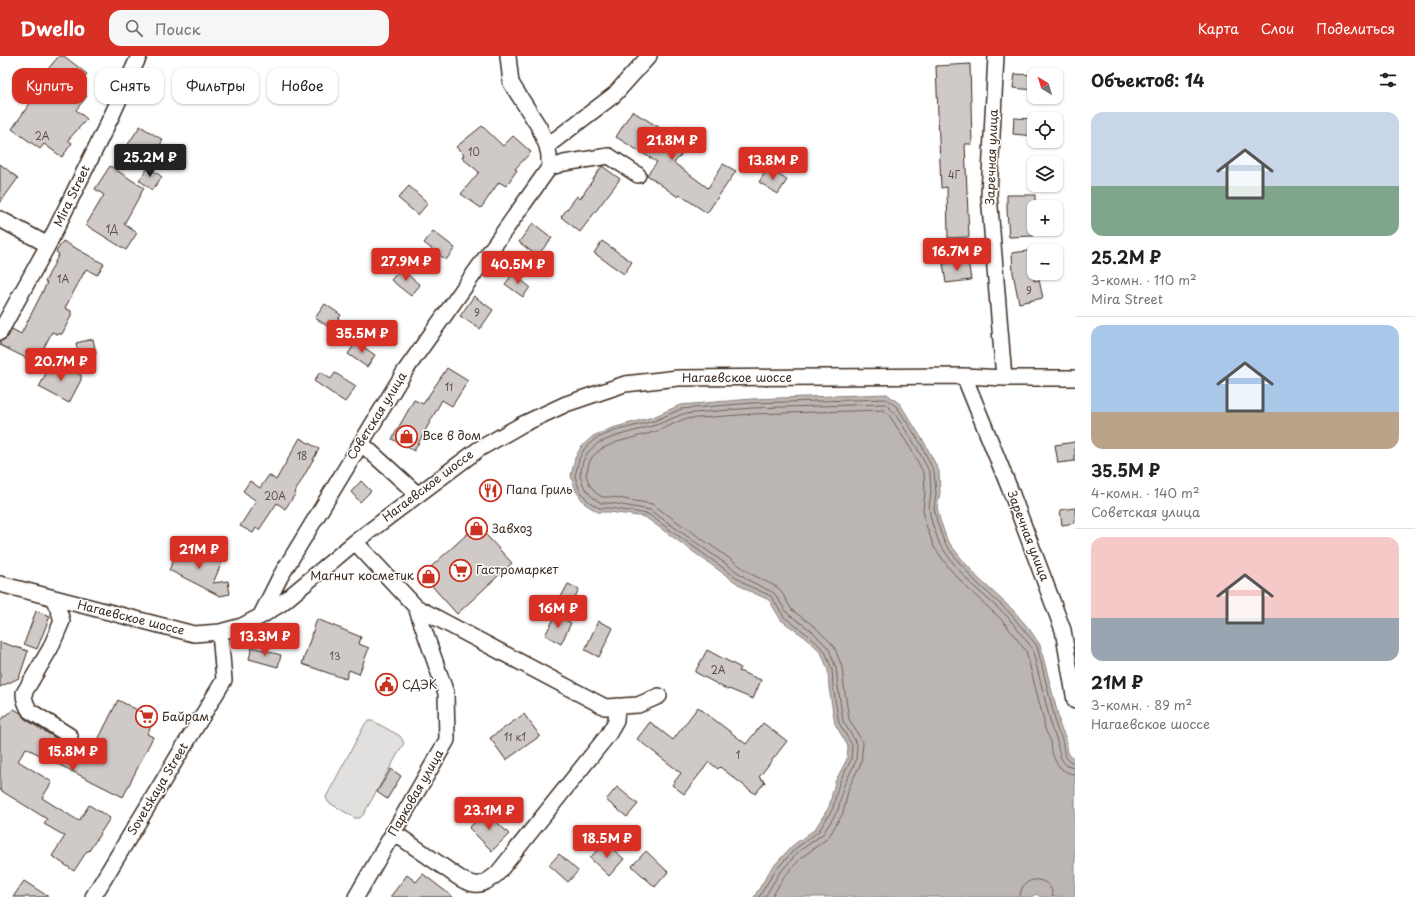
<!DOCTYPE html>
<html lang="ru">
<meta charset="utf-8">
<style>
:root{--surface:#fff;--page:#f6f6f6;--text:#202124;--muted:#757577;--line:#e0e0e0;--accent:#d93025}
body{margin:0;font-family:"Playpen Sans",sans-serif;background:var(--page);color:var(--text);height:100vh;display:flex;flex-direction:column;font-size:15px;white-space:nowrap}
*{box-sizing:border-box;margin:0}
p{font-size:13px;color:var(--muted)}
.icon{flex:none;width:22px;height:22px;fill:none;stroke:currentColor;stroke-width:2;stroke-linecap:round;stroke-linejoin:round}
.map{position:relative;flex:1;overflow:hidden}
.details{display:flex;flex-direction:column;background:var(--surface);width:340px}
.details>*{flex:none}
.guide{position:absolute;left:12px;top:12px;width:380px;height:36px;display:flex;gap:8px}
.needle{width:26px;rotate:322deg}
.controls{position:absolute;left:1027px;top:12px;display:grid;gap:8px}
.controls a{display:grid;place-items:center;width:36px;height:36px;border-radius:8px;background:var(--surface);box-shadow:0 1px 3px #0004;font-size:20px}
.price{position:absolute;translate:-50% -34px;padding:0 9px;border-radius:4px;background:var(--accent);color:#fff;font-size:13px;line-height:26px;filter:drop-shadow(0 1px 2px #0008)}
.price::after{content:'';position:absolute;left:50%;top:24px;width:12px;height:9px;margin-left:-6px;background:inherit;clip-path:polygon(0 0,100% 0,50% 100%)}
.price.current{background:#222;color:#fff}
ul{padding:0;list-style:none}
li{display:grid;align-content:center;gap:8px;height:212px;padding:0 16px}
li+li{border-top:1px solid var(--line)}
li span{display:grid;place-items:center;height:124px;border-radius:12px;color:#555}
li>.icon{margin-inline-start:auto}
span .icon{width:72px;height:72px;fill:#fffc;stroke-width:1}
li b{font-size:17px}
h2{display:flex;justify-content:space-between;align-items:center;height:48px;padding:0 16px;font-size:17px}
.tag{padding:0 14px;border-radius:12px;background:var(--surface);box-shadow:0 1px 3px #0004;font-size:14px;line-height:36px}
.tag.current{background:var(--accent);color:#fff}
header{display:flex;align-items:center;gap:24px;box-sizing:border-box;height:56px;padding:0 20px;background:var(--accent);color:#fff}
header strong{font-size:19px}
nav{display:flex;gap:22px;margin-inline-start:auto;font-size:14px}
.search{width:280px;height:36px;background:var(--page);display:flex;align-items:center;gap:10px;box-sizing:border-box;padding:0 14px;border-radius:12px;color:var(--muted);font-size:15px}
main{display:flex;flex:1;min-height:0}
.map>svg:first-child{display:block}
</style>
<header>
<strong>Dwello</strong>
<div class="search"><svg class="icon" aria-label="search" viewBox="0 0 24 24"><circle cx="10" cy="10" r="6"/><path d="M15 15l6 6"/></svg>Поиск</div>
<nav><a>Карта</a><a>Слои</a><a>Поделиться</a></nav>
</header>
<main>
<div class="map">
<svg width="1075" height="841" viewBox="0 0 1075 841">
<rect width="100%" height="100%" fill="#fff"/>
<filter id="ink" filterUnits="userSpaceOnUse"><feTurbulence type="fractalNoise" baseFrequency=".025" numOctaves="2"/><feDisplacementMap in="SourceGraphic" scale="8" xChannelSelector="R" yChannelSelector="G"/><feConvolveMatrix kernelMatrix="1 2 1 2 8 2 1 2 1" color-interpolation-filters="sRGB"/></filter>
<g filter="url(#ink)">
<path fill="#e2e0de" stroke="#8e857e" d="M369,665H373L400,680L404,687L363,759L360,762H355L328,746L326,741L365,668Z"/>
<path fill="#bcb6b3" stroke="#887e77" d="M887,338L900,348L924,386L939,415L940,437L937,451L940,464L947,484L961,502L978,522L1013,554L1030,574L1040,589L1059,663C1059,672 1063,674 1065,681C1069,691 1064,696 1075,704V841H1040L1037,838L1031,841H754L771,813L792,790L815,773L829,751L835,726L847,703L848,690L835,668L829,632L828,614L821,596L806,582L781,564L769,544L745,533L645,461L610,456H598L585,448L576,435L571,420L575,402L581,391L593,380L612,372L653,361L680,349L752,343Z"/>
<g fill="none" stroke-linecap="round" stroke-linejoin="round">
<path stroke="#6f625a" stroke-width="1" d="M759,841L774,816L795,793L819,775L833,752L839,727L851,704L852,689L839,667L833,631L832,613L825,595L808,579L784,561L771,540L747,529L648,458L610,452H599L588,445L579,433L575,420L579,403L584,393L595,383L614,375L654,365L681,353L752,347L886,343L897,351L921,388L934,416L936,437L934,452L937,466L944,486L958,505L975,525L1010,557L1037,590L1055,663C1055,671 1058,675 1061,681C1065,690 1061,705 1075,707
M765,841L778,819L798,796L823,778L838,754L844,729L856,705L857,688L843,665L838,631L836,612L829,593L812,575L788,558L774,537L750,525L650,454L611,447H601L592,441L584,431L580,420L583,405L588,396L598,387L616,380L656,369L683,358L752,352L885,348L893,355L916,390L930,417L931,436L929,453L932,467L940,489L954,508L971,528L1007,560L1032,592L1050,664C1050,673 1055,677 1057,685C1059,696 1060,711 1075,712
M772,841L783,822L802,801L828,782L843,757L849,731L861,707L863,687L849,663L844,630L842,611L834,590L815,571L792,554L781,535L777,531L753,519L652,448L612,441H602L596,437L589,428L586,419L589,407L592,401L601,393L617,386L658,375L684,363L753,358L883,354L889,359L911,393L924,418L925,436L923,454L926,469L934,491L949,512L967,532L1002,564L1026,595L1044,665C1044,675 1048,678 1051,686C1052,689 1051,692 1052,695C1054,707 1063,718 1075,718
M1020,841C1020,818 1052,818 1053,841"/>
</g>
<path fill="#cfcac7" stroke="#3b2a1e" d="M59,0H64L87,18L76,32L87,40L76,54L87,63L68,84L72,87L62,101L44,88L40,93L12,73L35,40L29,35Z
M970,8L972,88H965L969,181L948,182L947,131L941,132L936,10Z
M1015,18L1034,19V34L1013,32Z
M632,55L670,78L677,70L694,83L674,107L708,132L723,108L736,115L707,157L680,139L678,141L647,119L657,106L616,81Z
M1014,62L1034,63V80L1013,78Z
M140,70L163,84L151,104L127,90Z
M482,70L503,90L513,80L531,96L515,113L517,114L506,130L499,126L481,152L461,138L479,116L462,102L464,99L456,91Z
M0,108L18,122L0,147Z
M110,110L144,132L124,168L137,177L126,194L86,169L104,139L95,133Z
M602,110L620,123L580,176L561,161L577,140L580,143Z
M149,111L162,121L152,134L139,124Z
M768,112L787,124L778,138L759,126Z
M409,130L428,147L418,159L398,142Z
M1007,139H1035V151H1034V180L1009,181L1007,154Z
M533,167L552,182L537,200L519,186Z
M433,175L455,192L446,204L424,187Z
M63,185L104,208L97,219L86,213L65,252L71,255V260L62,278H57L52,276L36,307L0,289V286L8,281L12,273L21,278L47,227L45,226L59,198L56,196Z
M602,185L632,206L624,218L594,197Z
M1034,194V225L1039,224L1043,242L1019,247L1013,217L1012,197Z
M968,204L971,224L946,227L943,208Z
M401,213L420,229L411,240L391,224Z
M513,218L530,231L523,241L505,228Z
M474,240L493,254L480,273L460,260Z
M325,248L341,259L332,273L315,262Z
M93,283L96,297L79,301L76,287Z
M356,286L375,299L367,311L348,298Z
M53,304L81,319V324L69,347L39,331Z
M447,312L468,325L452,350L442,344L414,395L392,383L414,344L423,348Z
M320,316L331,323L335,317L356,330L345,346L314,325Z
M300,382L319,393L295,436L296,437L285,453L277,447L259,474L256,472L253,477L240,470L256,445L243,435L250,425L260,432L269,419L276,424Z
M1075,386V405L1058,407L1055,389Z
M361,425L371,435L360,446L351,436Z
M1075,452V467L1062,469L1060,454Z
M477,469L512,507L457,558L422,519Z
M180,489L222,506L213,527L228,525L230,538L220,540L169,514Z
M568,528L579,533L572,547L561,541Z
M36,555L50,560L37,593L24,588Z
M556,559L571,567L561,588L545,579Z
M317,563L361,581L359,588L369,592L359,618L349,614L346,623L302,608Z
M598,565L613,572L599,601L585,594Z
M0,586L28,595L19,622L0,631Z
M252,591L281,599L278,611L249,603Z
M707,594L741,612L739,615L761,624L753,643L729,633L728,634L695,616Z
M118,644L155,663L147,678L153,681L123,741L26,692L18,705L52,726L42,742L79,765L89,749L110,762L89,795H87L74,815L52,800L65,780L44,768L47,763L0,734V664L14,653L21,657L25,663L65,688H72L90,700Z
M698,651L746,688L763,667L787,685L759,721L765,726L755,738L720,711L718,713L709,706L684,738L672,729L681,717L637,683L650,666L673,684Z
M524,658L540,680L506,704L490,682Z
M391,713L401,720L387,743L377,736Z
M617,731L638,748L627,761L606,744Z
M486,755L509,778L492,795L469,772Z
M605,786L624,803L609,820L590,802Z
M646,795L668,816L655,831L632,810Z
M559,798L578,815L568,826L549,809Z
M423,818L453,841H390L407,819L416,826Z
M24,825L49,841H13Z"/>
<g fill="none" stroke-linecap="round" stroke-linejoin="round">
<defs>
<path id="minor" d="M996,0L989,139L1004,322
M547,90L614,39L649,0
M549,112L564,107L609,100L638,119
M0,163L48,189
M0,276L48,189L112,59L139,0
M964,320L1011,436L1063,574L1075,645
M361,387L417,438
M355,486L416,551L446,637L447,684L356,841
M0,528L194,578L220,576L242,570L261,560L282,547L355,486L479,393L521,369L566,348L625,328L678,322L964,320L1004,322H1075
M53,542L59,555L62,565L50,593L24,637C24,644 26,649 30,655L70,680
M416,551L605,651L638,649L659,640
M261,559L280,521L405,315L549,112V99L547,90L539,71L511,27L508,0
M393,776L461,823C478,832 483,829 497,818L608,679L616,665L617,650
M93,841L224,624L220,576"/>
</defs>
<use href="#minor" stroke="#3b2a1e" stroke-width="18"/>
<use href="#minor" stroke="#fff" stroke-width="15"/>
</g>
</g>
<defs>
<symbol id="shop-ring" viewBox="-11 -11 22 22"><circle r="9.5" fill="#fff" stroke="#c8321e" stroke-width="1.5"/><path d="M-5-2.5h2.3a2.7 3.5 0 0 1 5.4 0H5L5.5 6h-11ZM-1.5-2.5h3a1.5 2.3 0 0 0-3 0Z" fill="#c8321e"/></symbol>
<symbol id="restaurant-ring" viewBox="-11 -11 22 22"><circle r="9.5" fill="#fff" stroke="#c8321e" stroke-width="1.5"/><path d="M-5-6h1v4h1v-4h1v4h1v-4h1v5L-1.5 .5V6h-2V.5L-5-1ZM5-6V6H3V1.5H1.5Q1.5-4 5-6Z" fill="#c8321e"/></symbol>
<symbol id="supermarket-ring" viewBox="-11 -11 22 22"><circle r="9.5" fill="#fff" stroke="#c8321e" stroke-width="1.5"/><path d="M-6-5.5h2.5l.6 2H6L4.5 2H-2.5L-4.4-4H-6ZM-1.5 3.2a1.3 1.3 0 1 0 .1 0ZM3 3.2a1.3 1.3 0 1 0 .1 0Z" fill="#c8321e"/></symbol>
<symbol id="civic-ring" viewBox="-11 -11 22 22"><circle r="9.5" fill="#fff" stroke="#c8321e" stroke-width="1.5"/><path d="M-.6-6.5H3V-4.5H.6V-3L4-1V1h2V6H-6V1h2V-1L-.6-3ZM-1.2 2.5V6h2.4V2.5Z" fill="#c8321e"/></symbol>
</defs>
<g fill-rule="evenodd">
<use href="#shop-ring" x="394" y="368" width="25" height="25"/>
<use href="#restaurant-ring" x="478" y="422" width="25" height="25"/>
<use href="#shop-ring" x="464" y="460" width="25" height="25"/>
<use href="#supermarket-ring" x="448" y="502" width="25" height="25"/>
<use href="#shop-ring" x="416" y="508" width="25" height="25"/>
<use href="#civic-ring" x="374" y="616" width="25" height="25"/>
<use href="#supermarket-ring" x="134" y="648" width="25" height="25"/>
</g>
<g text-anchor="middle" stroke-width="3" stroke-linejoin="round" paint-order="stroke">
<g font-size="10" fill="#605248">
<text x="42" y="84">2А</text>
<text x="474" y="100">10</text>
<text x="954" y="123">4Г</text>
<text x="112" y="177">1Д</text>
<text x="63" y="227">1А</text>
<text x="1029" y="239">9</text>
<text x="477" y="261">9</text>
<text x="449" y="335">11</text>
<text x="302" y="404">18</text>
<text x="275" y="444">20А</text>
<text x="335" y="604">13</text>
<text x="718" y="618">2А</text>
<text x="515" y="685">11 к1</text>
<text x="738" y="703">1</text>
</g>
<g font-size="12" fill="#3b2a1e" stroke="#fff">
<text transform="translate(992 101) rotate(-88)" y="4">Заречная улица</text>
<text transform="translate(72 140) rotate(-64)" y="4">Mira Street</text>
<text x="737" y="326">Нагаевское шоссе</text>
<text transform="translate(377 360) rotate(-58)" y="4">Советская улица</text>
<text transform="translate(428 430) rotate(-37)" y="4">Нагаевское шоссе</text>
<text transform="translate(1028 480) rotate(69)" y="4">Заречная улица</text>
<text transform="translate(131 562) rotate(14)" y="4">Нагаевское шоссе</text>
<text transform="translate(158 733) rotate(-59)" y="4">Sovetskaya Street</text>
<text transform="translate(416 737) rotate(-60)" y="4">Парковая улица</text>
</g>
<g font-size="12" fill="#3b2a1e" stroke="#fff" text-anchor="start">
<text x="422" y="384">Все в дом</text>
<text x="506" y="438">Папа Гриль</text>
<text x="492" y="477">Завхоз</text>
<text x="476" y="518">Гастромаркет</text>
<text x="414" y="524" text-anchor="end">Магнит косметик</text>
<text x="402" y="633">СДЭК</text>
<text x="162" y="665">Байрам</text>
</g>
</g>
</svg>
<div class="controls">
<a><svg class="needle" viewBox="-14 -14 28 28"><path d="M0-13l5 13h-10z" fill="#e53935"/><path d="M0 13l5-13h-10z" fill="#757577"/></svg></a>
<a><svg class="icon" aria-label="locate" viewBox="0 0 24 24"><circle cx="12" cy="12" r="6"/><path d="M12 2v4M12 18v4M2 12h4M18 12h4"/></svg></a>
<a><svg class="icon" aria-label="layers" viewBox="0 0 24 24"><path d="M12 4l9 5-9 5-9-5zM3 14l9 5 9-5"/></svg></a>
<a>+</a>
<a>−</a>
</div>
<b class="price" style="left:672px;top:105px">21.8M ₽</b>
<b class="price current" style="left:150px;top:122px">25.2M ₽</b>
<b class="price" style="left:773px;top:125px">13.8M ₽</b>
<b class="price" style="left:957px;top:216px">16.7M ₽</b>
<b class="price" style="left:406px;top:226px">27.9M ₽</b>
<b class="price" style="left:518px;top:229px">40.5M ₽</b>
<b class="price" style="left:362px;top:298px">35.5M ₽</b>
<b class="price" style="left:61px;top:326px">20.7M ₽</b>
<b class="price" style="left:199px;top:514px">21M ₽</b>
<b class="price" style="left:558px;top:573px">16M ₽</b>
<b class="price" style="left:265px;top:601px">13.3M ₽</b>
<b class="price" style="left:73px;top:716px">15.8M ₽</b>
<b class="price" style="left:489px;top:775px">23.1M ₽</b>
<b class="price" style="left:607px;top:803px">18.5M ₽</b>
<div class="guide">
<a class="tag current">Купить</a>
<a class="tag">Снять</a>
<a class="tag">Фильтры</a>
<a class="tag">Новое</a>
</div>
</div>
<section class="details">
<h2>Объектов: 14<svg class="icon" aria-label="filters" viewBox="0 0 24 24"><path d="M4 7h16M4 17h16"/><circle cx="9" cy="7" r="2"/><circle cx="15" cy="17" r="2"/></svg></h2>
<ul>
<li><span style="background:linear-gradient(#c9d6e8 60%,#7fa58c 0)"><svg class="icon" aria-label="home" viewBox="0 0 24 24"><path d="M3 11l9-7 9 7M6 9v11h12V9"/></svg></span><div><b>25.2M ₽</b><p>3-комн. · 110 m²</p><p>Mira Street</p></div></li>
<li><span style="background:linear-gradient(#a9c7e8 70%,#b9a48a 0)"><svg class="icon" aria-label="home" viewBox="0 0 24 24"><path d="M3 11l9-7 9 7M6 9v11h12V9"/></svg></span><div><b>35.5M ₽</b><p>4-комн. · 140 m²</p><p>Советская улица</p></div></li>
<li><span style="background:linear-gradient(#f6c9c9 65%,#9aa5b1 0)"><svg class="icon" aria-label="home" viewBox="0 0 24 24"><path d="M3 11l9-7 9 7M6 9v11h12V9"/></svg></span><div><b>21M ₽</b><p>3-комн. · 89 m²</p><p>Нагаевское шоссе</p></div></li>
</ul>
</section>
</main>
